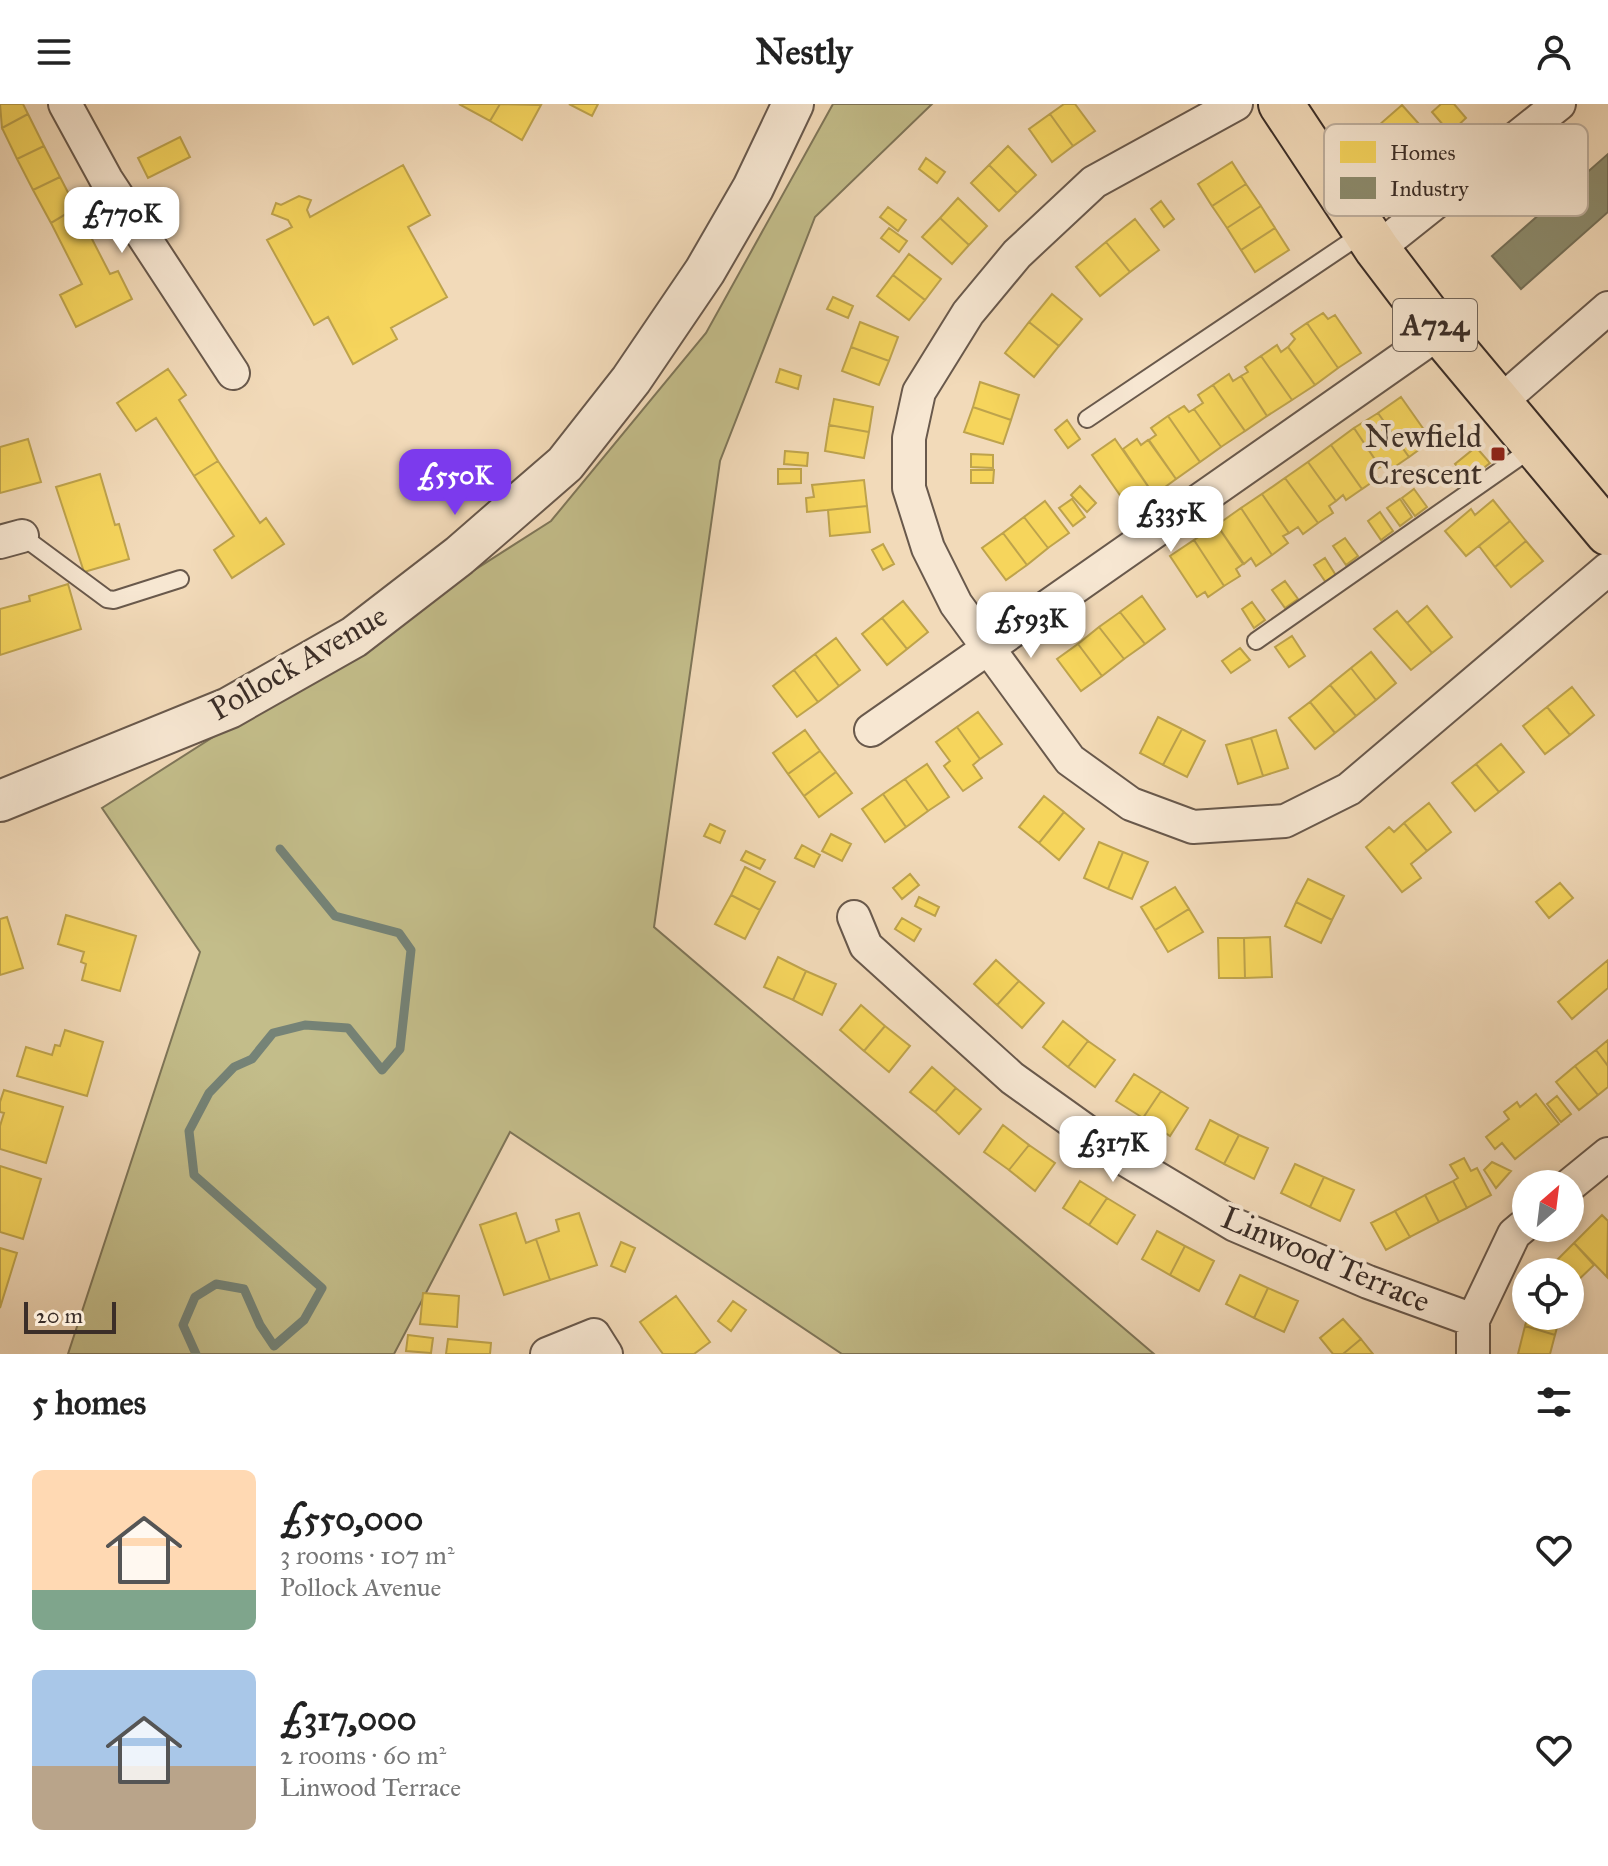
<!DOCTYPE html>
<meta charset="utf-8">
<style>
:root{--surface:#fff;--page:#f6f6f6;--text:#222;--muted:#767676;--accent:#7c3aed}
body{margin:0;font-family:"IM FELL Great Primer",serif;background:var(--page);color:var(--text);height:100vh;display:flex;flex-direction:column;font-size:30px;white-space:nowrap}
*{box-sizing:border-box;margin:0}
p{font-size:26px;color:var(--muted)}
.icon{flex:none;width:44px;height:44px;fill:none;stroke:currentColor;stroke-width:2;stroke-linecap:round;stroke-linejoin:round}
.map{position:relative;height:1250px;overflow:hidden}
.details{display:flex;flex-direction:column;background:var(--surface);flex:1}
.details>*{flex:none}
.needle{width:52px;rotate:28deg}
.buttons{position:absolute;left:1512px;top:1066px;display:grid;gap:16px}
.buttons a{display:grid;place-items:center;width:72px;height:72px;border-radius:50%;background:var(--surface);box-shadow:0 4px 12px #0003;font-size:40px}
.scale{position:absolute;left:24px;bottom:20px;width:92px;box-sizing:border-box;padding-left:8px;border:4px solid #3b2e28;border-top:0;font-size:22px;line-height:28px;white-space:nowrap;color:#3b2e28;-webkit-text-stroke:6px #f7e7d2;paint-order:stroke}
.price{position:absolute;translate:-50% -68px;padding:0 18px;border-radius:16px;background:#fff;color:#222;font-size:26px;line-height:52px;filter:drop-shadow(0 2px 4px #0008)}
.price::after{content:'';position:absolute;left:50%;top:48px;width:24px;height:18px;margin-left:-12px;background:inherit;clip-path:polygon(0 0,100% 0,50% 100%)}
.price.on{background:var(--accent);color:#fff}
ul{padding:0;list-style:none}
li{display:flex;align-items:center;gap:24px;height:200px;padding:0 32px}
li span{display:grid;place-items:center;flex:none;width:224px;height:160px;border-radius:12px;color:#555}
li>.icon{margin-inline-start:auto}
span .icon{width:96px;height:96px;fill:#fffc;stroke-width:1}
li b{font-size:34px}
h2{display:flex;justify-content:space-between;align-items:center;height:96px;padding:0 32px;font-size:34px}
header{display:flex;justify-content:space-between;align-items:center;height:104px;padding:0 32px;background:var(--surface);font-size:36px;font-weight:800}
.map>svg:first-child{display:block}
</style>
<header><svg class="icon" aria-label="menu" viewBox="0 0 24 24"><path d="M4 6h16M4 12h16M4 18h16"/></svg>Nestly<svg class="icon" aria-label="person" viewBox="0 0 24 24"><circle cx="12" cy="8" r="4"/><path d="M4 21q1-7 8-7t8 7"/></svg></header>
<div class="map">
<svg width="1608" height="1250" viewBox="0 0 1608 1250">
<rect width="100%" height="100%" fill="#f2dab9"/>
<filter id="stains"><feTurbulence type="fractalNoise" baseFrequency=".0025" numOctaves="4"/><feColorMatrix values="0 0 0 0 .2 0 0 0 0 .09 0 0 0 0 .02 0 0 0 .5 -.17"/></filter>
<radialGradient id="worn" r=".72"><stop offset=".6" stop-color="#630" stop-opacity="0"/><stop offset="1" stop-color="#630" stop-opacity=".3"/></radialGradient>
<path fill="#c3bd8a" stroke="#7f7659" stroke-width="2" d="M833,0H932L815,113L720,357L654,823L1154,1250H842L510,1028L394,1250H68L200,848L102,704L551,417L706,229Z"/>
<path fill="#f6d55c" stroke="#bea34c" stroke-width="2" d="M0,0H23L28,10L2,24Z
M459,0H500L490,17Z
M500,0L541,1L522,36L490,17Z
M569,0H598L592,12Z
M1064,0H1075L1095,27L1073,42L1050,10Z
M1441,0H1454L1466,14L1450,29L1432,8Z
M1402,1L1419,20L1388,47L1371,28Z
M28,10L44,42L17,55L2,24Z
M1050,10L1073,42L1052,58L1029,25Z
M180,33L190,53L148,74L138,54Z
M44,42L60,73L33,86L17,55Z
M1008,42L1036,71L1017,89L989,61Z
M926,54L945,68L937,79L919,65Z
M1232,58L1246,80L1212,102L1198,80Z
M403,61L430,111L408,123L447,193L391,224L397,235L353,260L328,213L314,221L267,136L292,123L288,116L272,110L276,99L281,101L299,92L311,96L307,106L310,113Z
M989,61L1017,89L999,107L971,79Z
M60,73L76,104L51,119L33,86Z
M1246,80L1261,102L1227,124L1212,102Z
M958,94L987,122L969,141L940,114Z
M1161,97L1174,115L1164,123L1151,105Z
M1261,102L1275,124L1241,146L1227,124Z
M888,103L906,116L898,127L880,113Z
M76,104L110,170L118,167L132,195L76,223L60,191L82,180L51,119Z
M940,114L969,141L952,160L922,133Z
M1135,115L1159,146L1130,168L1106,138Z
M889,124L907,137L899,148L881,134Z
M1275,124L1289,146L1255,168L1241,146Z
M1106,138L1130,168L1100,192L1076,163Z
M909,150L941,175L925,196L893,171Z
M893,171L925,196L909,216L877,192Z
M1052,190L1082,215L1059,242L1029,218Z
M833,193L853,202L848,214L827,205Z
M1323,209L1328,215L1335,211L1361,249L1338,264L1307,219Z
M860,218L898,233L889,257L851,243Z
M1029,218L1059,242L1034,273L1005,249Z
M1307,219L1338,264L1315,281L1288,243L1295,235L1291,230Z
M1277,241L1281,248L1288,243L1315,281L1292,296L1261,252Z
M851,243L889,257L879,281L842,267Z
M1261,252L1292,296L1267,312L1241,272L1248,268L1245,263Z
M168,265L186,291L179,296L218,357L194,372L156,314L136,327L117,299Z
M780,265L801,272L798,285L776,278Z
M1229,270L1233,277L1241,272L1267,312L1245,327L1213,281Z
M980,278L1019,291L1011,316L973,303Z
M1213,281L1245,327L1221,343L1194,305L1203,299L1198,291Z
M1401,293L1427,330L1420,335L1424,342L1409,353L1378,309Z
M834,295L873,303L869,328L829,321Z
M1184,302L1189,308L1194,305L1221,343L1200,358L1168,312Z
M973,303L1011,316L1003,340L964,328Z
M1378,309L1409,353L1393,364L1389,359L1380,363L1354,324Z
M1168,312L1200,358L1176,375L1149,336L1156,331L1151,324Z
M1067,316L1080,335L1068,344L1055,326Z
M829,321L869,328L864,354L825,347Z
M1354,324L1380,363L1373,367L1378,374L1362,385L1331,341Z
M28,335L41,378L0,389V343Z
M1115,335L1154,391L1131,407L1092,351Z
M1137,335L1141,341L1148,336L1176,375L1154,391L1123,345Z
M1331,341L1362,385L1346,396L1343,391L1336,397L1308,358Z
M1476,343L1490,359L1481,366L1485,372L1473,382L1455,360Z
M785,347L808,349L807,362L784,360Z
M971,350L993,351V364L971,363Z
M218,357L260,419L266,414L284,440L232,474L214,446L234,432L194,372Z
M1308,358L1336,397L1329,402L1333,409L1318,419L1285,374Z
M778,365H801V379L778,380Z
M971,366H994L993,379H971Z
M100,370L115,421L119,420L129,455L84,468L56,383Z
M1285,374L1318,419L1303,430L1298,423L1289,429L1262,390Z
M864,376L867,402L807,408L806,394L814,393L812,381Z
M1080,382L1096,399L1087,408L1071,391Z
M1414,385L1427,403L1415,412L1402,394Z
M1262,390L1289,429L1283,432L1288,439L1272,451L1241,404Z
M1072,395L1085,413L1073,422L1059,404Z
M1400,395L1412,413L1400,422L1387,404Z
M1493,396L1510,417L1466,452L1445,427L1471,405L1475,411Z
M1045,397L1069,429L1048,444L1024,413Z
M867,402L870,428L830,432L828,406Z
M1241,404L1272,451L1256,462L1251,454L1244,460L1217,421Z
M1380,408L1393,427L1381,436L1368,417Z
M1024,413L1048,444L1027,461L1003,429Z
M1510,417L1526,437L1495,463L1479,442Z
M1217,421L1243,460L1236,465L1240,472L1224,482L1194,436Z
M1003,429L1027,461L1006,476L982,444Z
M1345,434L1358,452L1346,461L1333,442Z
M1194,436L1224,482L1208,493L1205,488L1197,493L1170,452Z
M1526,437L1543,457L1511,483L1495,463Z
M883,440L894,460L883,466L872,446Z
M1325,454L1337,473L1327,480L1314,461Z
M1285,477L1298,495L1285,504L1272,486Z
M68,480L81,525L0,551V505L30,497L29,492Z
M1142,492L1165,525L1145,540L1120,508Z
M903,497L928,528L907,545L882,514Z
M1252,498L1265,516L1254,524L1242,505Z
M1427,502L1452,533L1432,549L1407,519Z
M1397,507L1432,549L1411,566L1374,525Z
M1120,508L1145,540L1124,555L1099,523Z
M882,514L907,545L887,561L862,530Z
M1099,523L1124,555L1102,572L1078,540Z
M1292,532L1305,552L1289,563L1275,543Z
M836,534L860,566L839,582L815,550Z
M1078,540L1102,572L1081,587L1057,555Z
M1240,544L1250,556L1231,569L1222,557Z
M1371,548L1396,579L1376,596L1351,564Z
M815,550L839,582L818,598L794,566Z
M1351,564L1376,596L1356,612L1330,581Z
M794,566L818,598L797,613L773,582Z
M1330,581L1356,612L1335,629L1310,598Z
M1572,583L1594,611L1570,631L1547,603Z
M1310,598L1335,629L1315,645L1289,614Z
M1547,603L1570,631L1545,650L1523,622Z
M978,608L1002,640L980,655L957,623Z
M1158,613L1182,625L1163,661L1140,649Z
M957,623L980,655L973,661L982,674L963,687L944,662L950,657L936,638Z
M1182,625L1205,637L1187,673L1163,661Z
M805,626L820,647L788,670L773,649Z
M1276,626L1288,664L1263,672L1251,634Z
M1251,634L1263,672L1238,680L1226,641Z
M1501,640L1524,668L1499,688L1476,660Z
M820,647L836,668L804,692L788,670Z
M927,660L949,693L928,707L905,675Z
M1476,660L1499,688L1475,707L1452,679Z
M836,668L852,689L819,713L804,692Z
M905,675L928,707L906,723L883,690Z
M883,690L906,723L885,738L862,705Z
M1044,692L1064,708L1039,739L1019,723Z
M1429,699L1451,728L1427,747L1404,719Z
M1064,708L1084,725L1059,756L1039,739Z
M1404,719L1427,747L1411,760L1421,774L1402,788L1366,743L1389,723L1394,728Z
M710,720L725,727L720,739L704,732Z
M831,730L851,740L842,757L822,747Z
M1099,738L1123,748L1108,785L1084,774Z
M802,741L820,751L814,763L795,754Z
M746,747L765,756L760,765L741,756Z
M1123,748L1148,758L1132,795L1108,785Z
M745,763L775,778L760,806L731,791Z
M910,770L919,781L902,795L893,784Z
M1308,775L1344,792L1332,816L1296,798Z
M1560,779L1573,794L1549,814L1536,798Z
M1175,783L1189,805L1155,826L1141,803Z
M731,791L760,806L745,835L715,820Z
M919,793L939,803L935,812L915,802Z
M1296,798L1332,816L1321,839L1285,822Z
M1189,805L1203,828L1168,848L1155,826Z
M66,811L136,832L120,887L82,876L86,860L81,858L84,848L58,840Z
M7,813L23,864L0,871V815Z
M902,814L921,825L914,837L895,825Z
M1270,833L1272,873L1245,874L1244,834Z
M1218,834H1244L1245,874H1219Z
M778,853L806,867L793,896L764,883Z
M996,856L1019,877L997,901L974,880Z
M1608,856V884L1572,915L1558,898Z
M806,867L836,880L822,911L793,896Z
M1019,877L1044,899L1022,924L997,901Z
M861,901L885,922L864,947L840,926Z
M1063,917L1088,937L1068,963L1043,943Z
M885,922L910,942L889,968L864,947Z
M65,926L103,938L87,992L17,972L26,943L52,951L55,941L60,942Z
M1608,936V962L1596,946Z
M1088,937L1115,956L1095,983L1068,963Z
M1596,946L1608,962V983L1598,991L1575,962Z
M1575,962L1598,991L1579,1006L1556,978Z
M932,963L956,984L935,1008L910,988Z
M1134,970L1161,987L1143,1014L1116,997Z
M956,984L981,1005L959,1030L935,1008Z
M4,986L63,1003L46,1059L0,1045V1022L4,1009L0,1008V998Z
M1161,987L1188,1004L1170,1032L1143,1014Z
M1536,990L1559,1020L1515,1055L1502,1039L1495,1045L1486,1033L1509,1015L1504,1008L1517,998L1520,1003Z
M1557,992L1571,1010L1561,1018L1547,1000Z
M1210,1016L1239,1031L1224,1060L1196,1045Z
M1003,1021L1029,1041L1009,1066L984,1048Z
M1239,1031L1268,1044L1254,1075L1224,1060Z
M1029,1041L1055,1059L1035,1087L1009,1066Z
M1464,1054L1471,1067L1477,1064L1491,1091L1467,1104L1453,1077L1458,1074L1450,1061Z
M1492,1058L1511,1067L1496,1084L1484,1066Z
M1295,1060L1324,1073L1310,1103L1281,1089Z
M0,1062L41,1075L23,1135L0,1128Z
M1324,1073L1354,1086L1340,1117L1310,1103Z
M1080,1077L1107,1094L1089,1121L1063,1104Z
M1453,1077L1467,1104L1439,1118L1425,1091Z
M1425,1091L1439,1118L1410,1133L1395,1107Z
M1107,1094L1135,1111L1117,1140L1089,1121Z
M1395,1107L1410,1133L1386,1146L1371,1119Z
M516,1109L526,1139L536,1135L550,1176L504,1191L480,1121Z
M579,1109L597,1161L550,1176L536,1135L559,1127L556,1116Z
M1602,1111L1608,1117L1607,1173L1574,1139Z
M1157,1127L1185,1142L1170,1171L1142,1155Z
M621,1138L635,1144L625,1168L611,1162Z
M1574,1139L1594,1161L1574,1180L1570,1176V1168H1562L1553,1160Z
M1185,1142L1214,1157L1199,1187L1170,1171Z
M0,1144L17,1149L0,1204Z
M1240,1171L1268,1184L1254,1214L1226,1200Z
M1268,1184L1298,1197L1284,1228L1254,1214Z
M423,1189L459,1192L457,1223L420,1220Z
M676,1192L710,1238L694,1250H663L640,1218Z
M733,1197L746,1206L731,1227L718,1217Z
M1528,1212H1560L1555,1231L1525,1222Z
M1343,1215L1361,1235L1343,1250H1333L1320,1234Z
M1525,1222L1555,1231L1550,1250H1518Z
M408,1231L433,1234L431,1249L406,1247Z
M448,1235L491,1239L490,1250H446Z
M1361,1235L1373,1250H1343Z"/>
<path fill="#8c8c6e" stroke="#747059" stroke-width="2" d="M1608,50V108L1521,185L1492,152Z"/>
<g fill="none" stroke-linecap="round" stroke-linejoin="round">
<path stroke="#758377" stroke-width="9" d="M196,1250L183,1221L195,1193L216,1180L244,1185L260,1221L274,1242L304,1216L322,1184L194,1071L189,1027L209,989L234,963L252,955L273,929L305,921L348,924L382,966L400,945L411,846L399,829L335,812L280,745"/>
<defs>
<path id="service" d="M1087,315L1365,128
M22,432L107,495L114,496L180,475
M1256,537L1534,343"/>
<path id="minor" d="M65,0L106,75L233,269
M1236,0L1094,78L1017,150L968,209L919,288L909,334V384L928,444L956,500L1070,656L1131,700L1193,723L1285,717L1349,685L1608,465
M1377,145L1559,0
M1499,299L1608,204
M0,438L22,432
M871,626L1440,228
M854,813L866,842L1012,974L1128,1057L1235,1121L1368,1178L1473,1216
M1570,1081L1608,1050
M547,1250L594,1231L606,1250
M1473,1250V1216L1514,1130L1526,1120"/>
<path id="tertiary" d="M0,697L229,604L354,533L459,452L565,360L631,276L705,167L753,84L793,0"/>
<path id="primary" d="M1281,0L1377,145L1440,228L1608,429"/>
</defs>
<use href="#service" stroke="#69594c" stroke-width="20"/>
<use href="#minor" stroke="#69594c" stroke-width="36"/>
<use href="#tertiary" stroke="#69594c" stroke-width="44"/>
<use href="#primary" stroke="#3b2e28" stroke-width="48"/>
<use href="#service" stroke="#f7e7d2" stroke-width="16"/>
<use href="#minor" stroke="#f7e7d2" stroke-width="32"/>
<use href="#tertiary" stroke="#f7e7d2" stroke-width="40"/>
<use href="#primary" stroke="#f2dab9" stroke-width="44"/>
</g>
<rect fill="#8f2418" stroke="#f7e7d2" stroke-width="3" x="1490" y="342" width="16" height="16" rx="4"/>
<g text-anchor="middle" stroke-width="8" stroke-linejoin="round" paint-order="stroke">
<rect fill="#f7e7d2" stroke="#73665b" stroke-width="2" x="1393" y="195" width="84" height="52" rx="6"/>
<g font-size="30" font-weight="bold" fill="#3b2e28">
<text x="1435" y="231">A724</text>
</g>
<g font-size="32" fill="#3b2e28" stroke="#f7e7d2" text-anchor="end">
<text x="1482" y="343">Newfield<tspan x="1482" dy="37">Crescent</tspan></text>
</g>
<g font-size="32" fill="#3b2e28" stroke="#f7e7d2">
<text transform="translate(298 558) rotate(-30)" y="11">Pollock Avenue</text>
<text transform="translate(1326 1155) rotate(23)" y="11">Linwood Terrace</text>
</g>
</g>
<rect x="1324" y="20" width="264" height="92" rx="12" fill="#f7e7d2" stroke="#bfb09f" stroke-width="2"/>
<rect x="1340" y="37" width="36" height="22" fill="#f6d55c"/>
<rect x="1340" y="73" width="36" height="22" fill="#8c8c6e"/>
<g font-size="22" fill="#3b2e28">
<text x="1390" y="56">Homes</text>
<text x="1390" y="92">Industry</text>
</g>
<rect width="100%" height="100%" filter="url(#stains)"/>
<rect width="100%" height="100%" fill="url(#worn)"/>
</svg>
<div class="buttons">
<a><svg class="needle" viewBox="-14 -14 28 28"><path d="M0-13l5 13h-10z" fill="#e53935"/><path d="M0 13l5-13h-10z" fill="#767676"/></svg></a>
<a><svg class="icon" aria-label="locate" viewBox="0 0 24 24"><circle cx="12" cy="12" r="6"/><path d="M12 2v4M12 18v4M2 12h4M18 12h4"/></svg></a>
</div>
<div class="scale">20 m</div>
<b class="price" style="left:122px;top:151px">£770K</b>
<b class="price on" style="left:455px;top:413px">£550K</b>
<b class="price" style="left:1171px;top:450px">£335K</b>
<b class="price" style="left:1031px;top:556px">£593K</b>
<b class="price" style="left:1113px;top:1080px">£317K</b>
</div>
<section class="details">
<h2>5 homes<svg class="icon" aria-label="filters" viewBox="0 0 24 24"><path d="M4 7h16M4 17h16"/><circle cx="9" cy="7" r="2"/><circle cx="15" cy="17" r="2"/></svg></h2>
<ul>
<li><span style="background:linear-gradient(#ffd9b3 75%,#7fa58c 0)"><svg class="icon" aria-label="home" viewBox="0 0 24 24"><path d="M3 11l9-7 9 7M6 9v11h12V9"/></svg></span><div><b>£550,000</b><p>3 rooms · 107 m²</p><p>Pollock Avenue</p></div><svg class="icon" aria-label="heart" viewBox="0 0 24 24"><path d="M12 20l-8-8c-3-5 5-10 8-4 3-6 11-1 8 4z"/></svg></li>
<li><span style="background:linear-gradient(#a9c7e8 60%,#b9a48a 0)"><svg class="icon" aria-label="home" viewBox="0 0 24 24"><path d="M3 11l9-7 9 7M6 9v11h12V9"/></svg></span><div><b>£317,000</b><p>2 rooms · 60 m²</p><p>Linwood Terrace</p></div><svg class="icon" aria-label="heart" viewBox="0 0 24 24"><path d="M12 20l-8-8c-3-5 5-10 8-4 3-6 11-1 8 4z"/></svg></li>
</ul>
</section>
